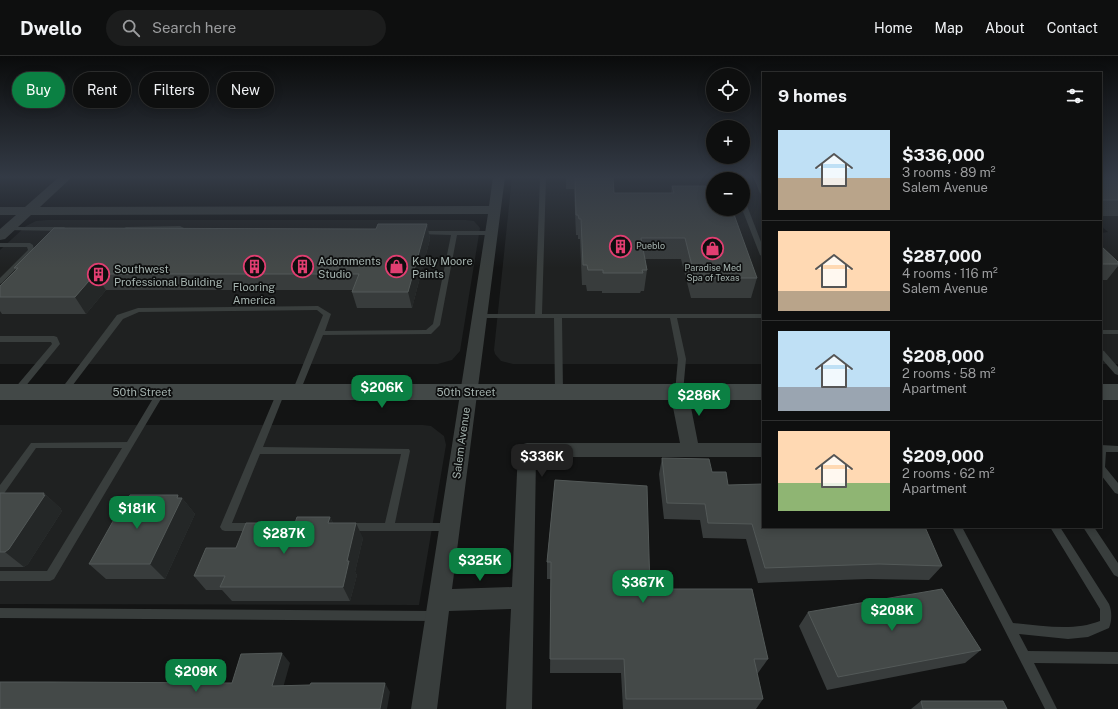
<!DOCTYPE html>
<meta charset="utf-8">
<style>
:root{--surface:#0e0f0f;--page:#1c1d1d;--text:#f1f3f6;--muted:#9b9c9e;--line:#2e2f2f;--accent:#0b8043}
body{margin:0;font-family:"Public Sans",sans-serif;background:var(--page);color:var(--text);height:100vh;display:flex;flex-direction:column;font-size:15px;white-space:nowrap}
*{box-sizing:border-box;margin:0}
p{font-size:13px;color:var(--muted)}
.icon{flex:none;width:22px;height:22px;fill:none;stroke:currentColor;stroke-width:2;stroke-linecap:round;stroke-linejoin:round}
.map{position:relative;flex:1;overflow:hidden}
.details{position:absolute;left:762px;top:16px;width:340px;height:456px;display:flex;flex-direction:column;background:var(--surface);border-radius:0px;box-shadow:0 2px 10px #0003,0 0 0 1px var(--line)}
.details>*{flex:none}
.hud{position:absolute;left:12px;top:16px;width:380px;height:36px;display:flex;gap:8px}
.buttons{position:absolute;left:706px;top:12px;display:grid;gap:8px}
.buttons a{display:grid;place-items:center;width:44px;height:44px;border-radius:50%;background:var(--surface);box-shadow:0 2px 10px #0003,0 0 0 1px var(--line);font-size:20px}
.price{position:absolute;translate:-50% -34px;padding:0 9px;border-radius:8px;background:var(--accent);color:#fff;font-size:13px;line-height:26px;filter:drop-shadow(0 1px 2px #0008)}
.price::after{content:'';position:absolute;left:50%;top:24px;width:12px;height:9px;margin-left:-6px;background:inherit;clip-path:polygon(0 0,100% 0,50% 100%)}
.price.on{background:#222;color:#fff}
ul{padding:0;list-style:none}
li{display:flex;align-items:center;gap:12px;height:100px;padding:0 16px}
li+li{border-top:1px solid var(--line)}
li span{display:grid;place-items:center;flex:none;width:112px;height:80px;border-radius:0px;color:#555}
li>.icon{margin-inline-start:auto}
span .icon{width:48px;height:48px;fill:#fffc;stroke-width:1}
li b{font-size:17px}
h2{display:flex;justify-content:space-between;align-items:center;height:48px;padding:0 16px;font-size:17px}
.tag{padding:0 14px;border-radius:18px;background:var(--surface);box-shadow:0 2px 10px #0003,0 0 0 1px var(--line);font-size:14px;line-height:36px}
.tag.on{background:var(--accent);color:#fff}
header{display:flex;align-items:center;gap:24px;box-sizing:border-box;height:56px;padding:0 20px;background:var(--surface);border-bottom:1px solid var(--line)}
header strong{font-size:19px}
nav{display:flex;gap:22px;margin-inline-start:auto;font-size:14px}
.search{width:280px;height:36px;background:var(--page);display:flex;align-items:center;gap:10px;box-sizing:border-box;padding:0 14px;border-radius:22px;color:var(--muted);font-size:15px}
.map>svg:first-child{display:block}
</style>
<header>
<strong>Dwello</strong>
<div class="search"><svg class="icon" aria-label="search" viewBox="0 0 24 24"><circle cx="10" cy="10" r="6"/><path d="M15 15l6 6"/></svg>Search here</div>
<nav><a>Home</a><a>Map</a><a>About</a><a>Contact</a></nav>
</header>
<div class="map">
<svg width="1118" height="653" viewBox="0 0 1118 653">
<rect width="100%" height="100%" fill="#131414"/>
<path fill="#1f2121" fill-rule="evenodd" d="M512,121H763V308H513L501,305L495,298L494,294ZM713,123H743V153H713Z
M1101,121H1118V308H1101V177L1108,176L1101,170Z
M48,164H466L474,165L480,172L460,295L452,304L438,308H0V194L26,170L36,165Z
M0,369H423L431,370L444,380L446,389L419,549L0,548Z"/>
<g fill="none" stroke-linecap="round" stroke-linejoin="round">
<path fill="#393e3d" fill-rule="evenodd" d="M540,121H546L542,258H763V262H677L686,303L683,336L679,339L675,336L678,303L670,262H562L563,336L562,338H556L555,336L554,262H479L475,260L479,258H535Z
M730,121H736L737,123H731Z
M753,121H759L763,131V139L760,137Z
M743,145L746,147L763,191V201L760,199L742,153Z
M180,170L194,177L191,179L179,174L126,175L123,173L126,171Z
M7,171H64L67,173L64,175L5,174V172Z
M419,175H491L494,177L491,179H457L440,269L431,278L323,279L299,338H293L292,336L323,259L317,254L139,256L123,263L66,338H60L59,336L117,259L138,252L318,250L331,258L325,275L426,274L433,268L451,179L417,178V176Z
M0,187H30L33,189L34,194L2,227L0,228V222L28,194L27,191H0Z
M1101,274H1118V278H1101Z
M0,280H54L57,281L60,288L20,337H14L13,335L14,333L52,288L51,286H0Z
M1101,294L1104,295L1118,311V319L1115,318L1101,302Z
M161,333L165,336L54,523L50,525H0V515H47L122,392H36L3,439L0,440V429L31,387L127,386L158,334Z
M281,333L285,336L263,391L409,393L410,395L395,467H449L452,468L454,471L452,474L449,475H347L344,474L342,471L344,468L347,467H385L401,398H260L232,467H255L258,468L260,471L258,474L255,475H225L222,474L220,471L277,336Z
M1101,389L1118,390V396H1106L1105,411L1118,427V438L1115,437L1101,419Z
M952,471H962L1013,567C1042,569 1072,576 1100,565V553L1050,471H1060L1109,548C1112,555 1112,565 1109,572L1088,581L1068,583L1019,578L1028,595L1118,596V608L1034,607L1057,653H1045Z
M1083,471H1094L1118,507V521L1114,519Z
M0,552L435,555L439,556L440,560L439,564L435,565L0,562Z"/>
<path fill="#393e3d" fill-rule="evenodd" d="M59,121H72L40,151L489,150L493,121H505L452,533L512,531L518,394L520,389L527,387H680L670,336L673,332L679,330L685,332L688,336L698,387H763V401H536L532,653H506L511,553L449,555L437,653H411L488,158L31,159L5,183L0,184V173L16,159H0V151H25Z"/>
<path fill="#424847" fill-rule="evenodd" d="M0,328H763V344H0Z
M1101,328H1118V344H1101Z"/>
</g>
<path fill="#383c3c" d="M566,121H613L614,137H671L672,130L757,222L751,242H691L681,203H645L647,214L644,235H641L640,237H602V235H587L586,229H582L580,183H578V179H576L574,133H566Z
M1101,121H1118V160H1101Z
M427,168L430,183L412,252H357L352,236L353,234H106L86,258H2L0,255V230L16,214L14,212Z
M1101,190L1118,206V210L1107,224H1101Z
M662,402L712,416L728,429L942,510L929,524L868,523L758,527L746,483L703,482L700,464L664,463L659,418Z
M555,424L650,533L768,603L758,617H757L763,643L756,653H623L621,617H550L551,523H547V506Z
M0,437H44L61,453V454L62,455L28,508L24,511H0Z
M181,442H182L195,458L165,523H106L89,508Z
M330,461L333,467L363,482L355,516L357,519L350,545H232L222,534H206L194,520L295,467Z
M808,556L981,594L965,607L827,634L799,570Z
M921,645L1007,653H911Z"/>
<path fill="#242727" d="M427,168L430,183L412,252L408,236Z
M95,218L106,234L86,258L75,241Z
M44,437L61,453V454L62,455L28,508L24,511L5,496Z
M178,439L182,444V442L195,458L165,523L150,508Z
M330,461L337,476L328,467Z
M356,467L363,482L355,516L357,519L350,545L343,531L347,505Z
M282,597L290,607L281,639L272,630Z
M385,627L390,636L387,653H380Z"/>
<path fill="#444948" stroke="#535958" d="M575,121H613L614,137H674L672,130H713V153H732L757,222H695L685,182H641L647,214H642L643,217H603V214H588L587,209H583L581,163H579L578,159H576Z
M1101,121H1118V144H1102L1101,143Z
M378,168H427L408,236H352L359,218H95L75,241H0V230L18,212H14L54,172L376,173Z
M1101,190L1118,206V208H1101Z
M662,402L709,403L712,416H726L728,429L763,428V471H925L942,510L879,508L765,512L752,468L708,467L705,448L667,447Z
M555,424L647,430L650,533H752L768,603H754L763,643H626L624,603H550L551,506H547Z
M0,437H44L43,439H45L9,493L5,496H0Z
M130,439H178L177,442H182L150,508H89L126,442H128Z
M297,461H330L328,467H356L347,505H349L343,531H220L225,520H194L206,492H236L246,467H295Z
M942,533L981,594L838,621L808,556Z
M282,597L272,630L310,629L311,627H385L380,653H0V626H50L232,627L241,598Z
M921,645H1003L1007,653H923Z"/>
<linearGradient id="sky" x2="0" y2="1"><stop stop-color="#0a0b0b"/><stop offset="0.57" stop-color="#333a45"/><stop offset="1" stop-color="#333a45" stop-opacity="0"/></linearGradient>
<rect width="1118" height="212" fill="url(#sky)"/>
<defs>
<symbol id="building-ring" viewBox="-11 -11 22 22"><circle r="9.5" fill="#0e0f0f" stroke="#e13e71" stroke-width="1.5"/><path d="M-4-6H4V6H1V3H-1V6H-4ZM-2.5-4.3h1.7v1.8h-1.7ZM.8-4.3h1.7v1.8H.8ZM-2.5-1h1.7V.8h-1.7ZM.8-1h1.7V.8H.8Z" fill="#e13e71"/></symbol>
<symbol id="shop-ring" viewBox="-11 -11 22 22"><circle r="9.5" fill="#0e0f0f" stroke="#e13e71" stroke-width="1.5"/><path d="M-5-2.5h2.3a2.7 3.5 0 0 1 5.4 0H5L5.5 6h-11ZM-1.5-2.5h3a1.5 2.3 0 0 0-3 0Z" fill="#e13e71"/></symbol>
</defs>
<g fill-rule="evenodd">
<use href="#building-ring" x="608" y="178" width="25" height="25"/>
<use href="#shop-ring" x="700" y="180" width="25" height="25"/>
<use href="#building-ring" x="242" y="198" width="25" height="25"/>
<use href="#building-ring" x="290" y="198" width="25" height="25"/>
<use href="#shop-ring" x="384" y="198" width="25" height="25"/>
<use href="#building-ring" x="86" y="206" width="25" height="25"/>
</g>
<g text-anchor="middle" stroke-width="3.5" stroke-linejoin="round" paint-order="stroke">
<g font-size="9" fill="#a5b3af" stroke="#0e0f0f" text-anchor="start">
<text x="636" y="193">Pueblo</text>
<text x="713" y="215" text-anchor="middle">Paradise Med<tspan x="713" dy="10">Spa of Texas</tspan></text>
</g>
<g font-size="11" fill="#a5b3af" stroke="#0e0f0f" text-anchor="start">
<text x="318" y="209">Adornments<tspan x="318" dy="13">Studio</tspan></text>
<text x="412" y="209">Kelly Moore<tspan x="412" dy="13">Paints</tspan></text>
<text x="114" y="217">Southwest<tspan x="114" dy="13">Professional Building</tspan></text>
<text x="254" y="235" text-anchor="middle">Flooring<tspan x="254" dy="13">America</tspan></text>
</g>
<g font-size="11" fill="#a5b3af" stroke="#0e0f0f">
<text x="142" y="340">50th Street</text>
<text x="466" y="340">50th Street</text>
<text transform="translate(461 387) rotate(-82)" y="4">Salem Avenue</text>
</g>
</g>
</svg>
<div class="buttons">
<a><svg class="icon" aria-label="locate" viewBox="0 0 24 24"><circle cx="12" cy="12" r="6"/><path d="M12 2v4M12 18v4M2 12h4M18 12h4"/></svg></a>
<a>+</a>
<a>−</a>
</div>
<b class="price" style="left:382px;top:353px">$206K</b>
<b class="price" style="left:699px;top:361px">$286K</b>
<b class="price on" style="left:542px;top:422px">$336K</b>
<b class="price" style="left:137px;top:474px">$181K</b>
<b class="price" style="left:284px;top:499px">$287K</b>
<b class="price" style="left:480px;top:526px">$325K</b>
<b class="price" style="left:643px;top:548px">$367K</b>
<b class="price" style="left:892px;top:576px">$208K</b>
<b class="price" style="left:196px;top:637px">$209K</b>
<div class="hud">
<a class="tag on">Buy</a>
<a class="tag">Rent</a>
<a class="tag">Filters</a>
<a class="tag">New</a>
</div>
<section class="details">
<h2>9 homes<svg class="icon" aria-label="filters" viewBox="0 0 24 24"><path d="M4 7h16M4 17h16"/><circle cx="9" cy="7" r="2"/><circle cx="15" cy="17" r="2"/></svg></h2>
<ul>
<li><span style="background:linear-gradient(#bfe0f5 60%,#b9a48a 0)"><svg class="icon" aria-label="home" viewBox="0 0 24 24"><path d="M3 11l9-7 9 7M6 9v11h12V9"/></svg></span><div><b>$336,000</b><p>3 rooms · 89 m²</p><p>Salem Avenue</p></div></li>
<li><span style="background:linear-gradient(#ffd9b3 75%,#b9a48a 0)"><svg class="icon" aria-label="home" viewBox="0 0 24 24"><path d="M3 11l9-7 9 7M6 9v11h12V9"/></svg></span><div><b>$287,000</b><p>4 rooms · 116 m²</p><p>Salem Avenue</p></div></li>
<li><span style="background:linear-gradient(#bfe0f5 70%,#9aa5b1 0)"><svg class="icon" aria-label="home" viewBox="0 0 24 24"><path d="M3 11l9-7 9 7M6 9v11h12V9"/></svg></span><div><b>$208,000</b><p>2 rooms · 58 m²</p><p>Apartment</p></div></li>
<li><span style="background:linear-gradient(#ffd9b3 65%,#8fb573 0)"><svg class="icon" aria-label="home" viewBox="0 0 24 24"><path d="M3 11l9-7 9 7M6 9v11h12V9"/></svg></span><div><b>$209,000</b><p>2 rooms · 62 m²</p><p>Apartment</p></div></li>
</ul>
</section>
</div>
